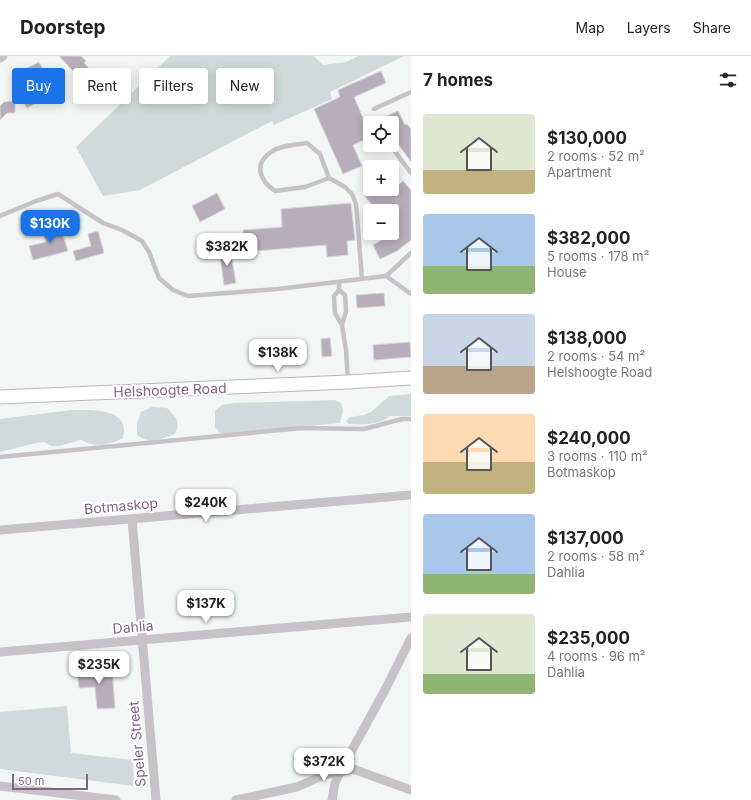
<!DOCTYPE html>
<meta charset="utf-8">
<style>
:root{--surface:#fff;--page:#f6f6f6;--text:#222;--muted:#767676;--line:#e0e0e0;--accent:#1a73e8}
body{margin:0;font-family:Inter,sans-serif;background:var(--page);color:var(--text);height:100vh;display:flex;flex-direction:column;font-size:15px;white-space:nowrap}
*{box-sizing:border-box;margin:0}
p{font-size:13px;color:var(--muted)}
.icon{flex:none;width:22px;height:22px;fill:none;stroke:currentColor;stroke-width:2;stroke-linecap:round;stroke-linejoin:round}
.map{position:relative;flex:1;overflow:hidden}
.details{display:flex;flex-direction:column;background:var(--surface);width:340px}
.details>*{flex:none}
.guide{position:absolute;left:12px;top:12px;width:339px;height:36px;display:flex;gap:8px}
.buttons{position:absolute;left:363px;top:60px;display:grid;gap:8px}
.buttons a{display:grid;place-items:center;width:36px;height:36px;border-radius:4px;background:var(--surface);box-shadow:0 2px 10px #0003;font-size:20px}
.scale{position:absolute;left:12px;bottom:10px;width:76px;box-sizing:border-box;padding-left:4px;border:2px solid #806583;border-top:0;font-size:11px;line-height:14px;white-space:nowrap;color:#806583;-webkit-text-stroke:3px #fff;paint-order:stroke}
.price{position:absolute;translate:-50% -34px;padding:0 9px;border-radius:8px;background:#fff;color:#222;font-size:13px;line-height:26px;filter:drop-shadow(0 1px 2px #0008)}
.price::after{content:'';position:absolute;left:50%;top:24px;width:12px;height:9px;margin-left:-6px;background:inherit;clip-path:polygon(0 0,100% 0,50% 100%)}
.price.on{background:var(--accent);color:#fff}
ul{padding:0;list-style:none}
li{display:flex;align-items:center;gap:12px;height:100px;padding:0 12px}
li span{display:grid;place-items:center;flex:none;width:112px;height:80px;border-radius:4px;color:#555}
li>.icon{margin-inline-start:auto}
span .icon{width:48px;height:48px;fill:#fffc;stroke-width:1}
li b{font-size:17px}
h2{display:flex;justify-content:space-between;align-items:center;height:48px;padding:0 12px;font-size:17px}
.pill{padding:0 14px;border-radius:4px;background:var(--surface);box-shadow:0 2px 10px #0003;font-size:14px;line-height:36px}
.pill.on{background:var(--accent);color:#fff}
header{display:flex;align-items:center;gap:24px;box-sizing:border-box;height:56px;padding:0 20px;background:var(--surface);border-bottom:1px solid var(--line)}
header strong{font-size:19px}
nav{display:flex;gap:22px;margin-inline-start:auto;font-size:14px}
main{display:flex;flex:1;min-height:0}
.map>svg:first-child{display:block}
</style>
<header>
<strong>Doorstep</strong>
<nav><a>Map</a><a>Layers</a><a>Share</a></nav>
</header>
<main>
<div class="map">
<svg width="411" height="744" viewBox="0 0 411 744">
<rect width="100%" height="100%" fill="#f2f6f4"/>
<path fill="#d1dada" d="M170,0H314L323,9L346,6L358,0H404L330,36L332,43L274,69L272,65L140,134L103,140L76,91Z
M411,338V360H390C379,369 363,369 349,368L346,365L350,361L364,359L371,356L389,340Z
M335,344L341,347L343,354L340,367L226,378L220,377L215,371V355L222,349L234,347Z
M152,351L167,352C176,361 181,366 175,378C160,383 151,389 137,379V367L141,356Z
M72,354C91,354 131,351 123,382C108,389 97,392 81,384L59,390H51L44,386L36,387L0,396V363Z
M67,650L71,697L133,704L134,730L0,713V656Z"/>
<path fill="#b8aebb" stroke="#d5d7d6" d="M59,0H81L86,5L84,7L97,22L87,30Z
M39,6L51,29L47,31L50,35L38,41L40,45L27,52L13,27L30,17L27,12Z
M381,15L386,27L354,41L366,69L370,67V81L353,89L362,110L343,118L314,53L340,41L338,34Z
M15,45V57H7L0,64V50L4,46Z
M398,55L405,69L407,68L411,73V106L392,79V67H370Z
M403,125L411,134V184L397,195L380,203L373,189L392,178V155H377L364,139L367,137L365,133H379L385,140Z
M217,137L225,153L200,166L192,150Z
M351,147L355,184L347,185L348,199L327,201L326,189L245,196L243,174L282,171L281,153Z
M60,170L68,195L33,204L29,190L46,186L43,175Z
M98,175L104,197L76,205L73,195L91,190L88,178Z
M230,192L236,227L224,229L219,193Z
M384,237L385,250L357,252L356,239Z
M330,282L332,300L322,301L321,283Z
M410,286L411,301L374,304L373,289Z
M112,611L115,652L97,653L95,631L79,632L77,614Z"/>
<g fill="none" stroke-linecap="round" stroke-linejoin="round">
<defs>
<path id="secondary" d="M0,341L348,326L411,322"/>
</defs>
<use href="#secondary" stroke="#bcb3bd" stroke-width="15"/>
<path stroke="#c7c1c8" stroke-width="4.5" d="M374,53L411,36
M390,89L411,117
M329,122L305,131L275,135C260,125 253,108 271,96C281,89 295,89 307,87L320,98L329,122L345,131L352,138L356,148L362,223
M0,160L36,145L58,138L103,167L122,174L142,185L149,196L159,222L173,234L188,240L278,233L386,220L411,197
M386,220L411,238
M339,226V234L334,240L335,257L342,269L346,294L348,325
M339,234L345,239L346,255L342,269
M0,401L302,372L364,373L402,363H411"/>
<path stroke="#c7c1c8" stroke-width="9" d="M0,2L3,0
M132,463L156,744
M0,474L411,439
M0,596L411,561
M0,730L116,744
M236,744L297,731L324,719L353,713L411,734
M332,744L335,727L340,716L385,634L411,582"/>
<use href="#secondary" stroke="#fff" stroke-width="13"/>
</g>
<g text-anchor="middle" stroke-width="4" stroke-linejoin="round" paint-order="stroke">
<g font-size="14" fill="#806583" stroke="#fff">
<text transform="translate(170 334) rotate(-2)" y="5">Helshoogte Road</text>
<text transform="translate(121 450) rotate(-5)" y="5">Botmaskop</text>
<text transform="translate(133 571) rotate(-5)" y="5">Dahlia</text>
<text transform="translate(137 688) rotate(-95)" y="5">Speler Street</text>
</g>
</g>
</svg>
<div class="buttons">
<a><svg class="icon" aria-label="locate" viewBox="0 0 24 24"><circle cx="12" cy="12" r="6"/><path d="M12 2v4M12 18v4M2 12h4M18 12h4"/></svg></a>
<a>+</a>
<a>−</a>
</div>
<div class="scale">50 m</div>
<b class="price on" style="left:50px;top:188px">$130K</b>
<b class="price" style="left:227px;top:211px">$382K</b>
<b class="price" style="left:278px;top:317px">$138K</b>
<b class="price" style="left:206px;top:467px">$240K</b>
<b class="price" style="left:206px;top:568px">$137K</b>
<b class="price" style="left:99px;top:629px">$235K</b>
<b class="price" style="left:324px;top:726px">$372K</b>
<div class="guide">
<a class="pill on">Buy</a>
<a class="pill">Rent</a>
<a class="pill">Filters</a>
<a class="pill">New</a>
</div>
</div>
<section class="details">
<h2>7 homes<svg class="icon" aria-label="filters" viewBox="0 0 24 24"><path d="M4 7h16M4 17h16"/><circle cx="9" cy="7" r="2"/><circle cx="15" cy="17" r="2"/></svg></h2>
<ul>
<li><span style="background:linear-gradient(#dfe7d0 70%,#c2b280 0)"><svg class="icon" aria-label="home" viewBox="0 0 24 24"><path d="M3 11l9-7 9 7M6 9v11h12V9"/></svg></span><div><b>$130,000</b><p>2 rooms · 52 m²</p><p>Apartment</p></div></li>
<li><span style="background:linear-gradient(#a9c7e8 65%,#8fb573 0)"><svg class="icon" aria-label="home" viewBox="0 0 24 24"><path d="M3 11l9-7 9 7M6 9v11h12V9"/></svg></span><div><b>$382,000</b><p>5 rooms · 178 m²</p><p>House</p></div></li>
<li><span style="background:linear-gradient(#c9d6e8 65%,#b9a48a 0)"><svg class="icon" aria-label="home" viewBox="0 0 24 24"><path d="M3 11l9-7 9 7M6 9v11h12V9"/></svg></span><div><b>$138,000</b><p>2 rooms · 54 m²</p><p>Helshoogte Road</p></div></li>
<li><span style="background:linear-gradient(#ffd9b3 60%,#c2b280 0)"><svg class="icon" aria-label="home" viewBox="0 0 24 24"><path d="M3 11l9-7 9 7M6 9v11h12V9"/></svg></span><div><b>$240,000</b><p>3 rooms · 110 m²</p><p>Botmaskop</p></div></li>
<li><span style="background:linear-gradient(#a9c7e8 75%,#8fb573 0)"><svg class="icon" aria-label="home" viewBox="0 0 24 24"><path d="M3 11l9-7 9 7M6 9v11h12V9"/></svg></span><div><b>$137,000</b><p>2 rooms · 58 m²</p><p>Dahlia</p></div></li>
<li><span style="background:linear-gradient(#dfe7d0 75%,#8fb573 0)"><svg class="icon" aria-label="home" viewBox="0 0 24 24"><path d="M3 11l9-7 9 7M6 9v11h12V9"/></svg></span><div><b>$235,000</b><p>4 rooms · 96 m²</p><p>Dahlia</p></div></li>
</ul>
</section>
</main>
